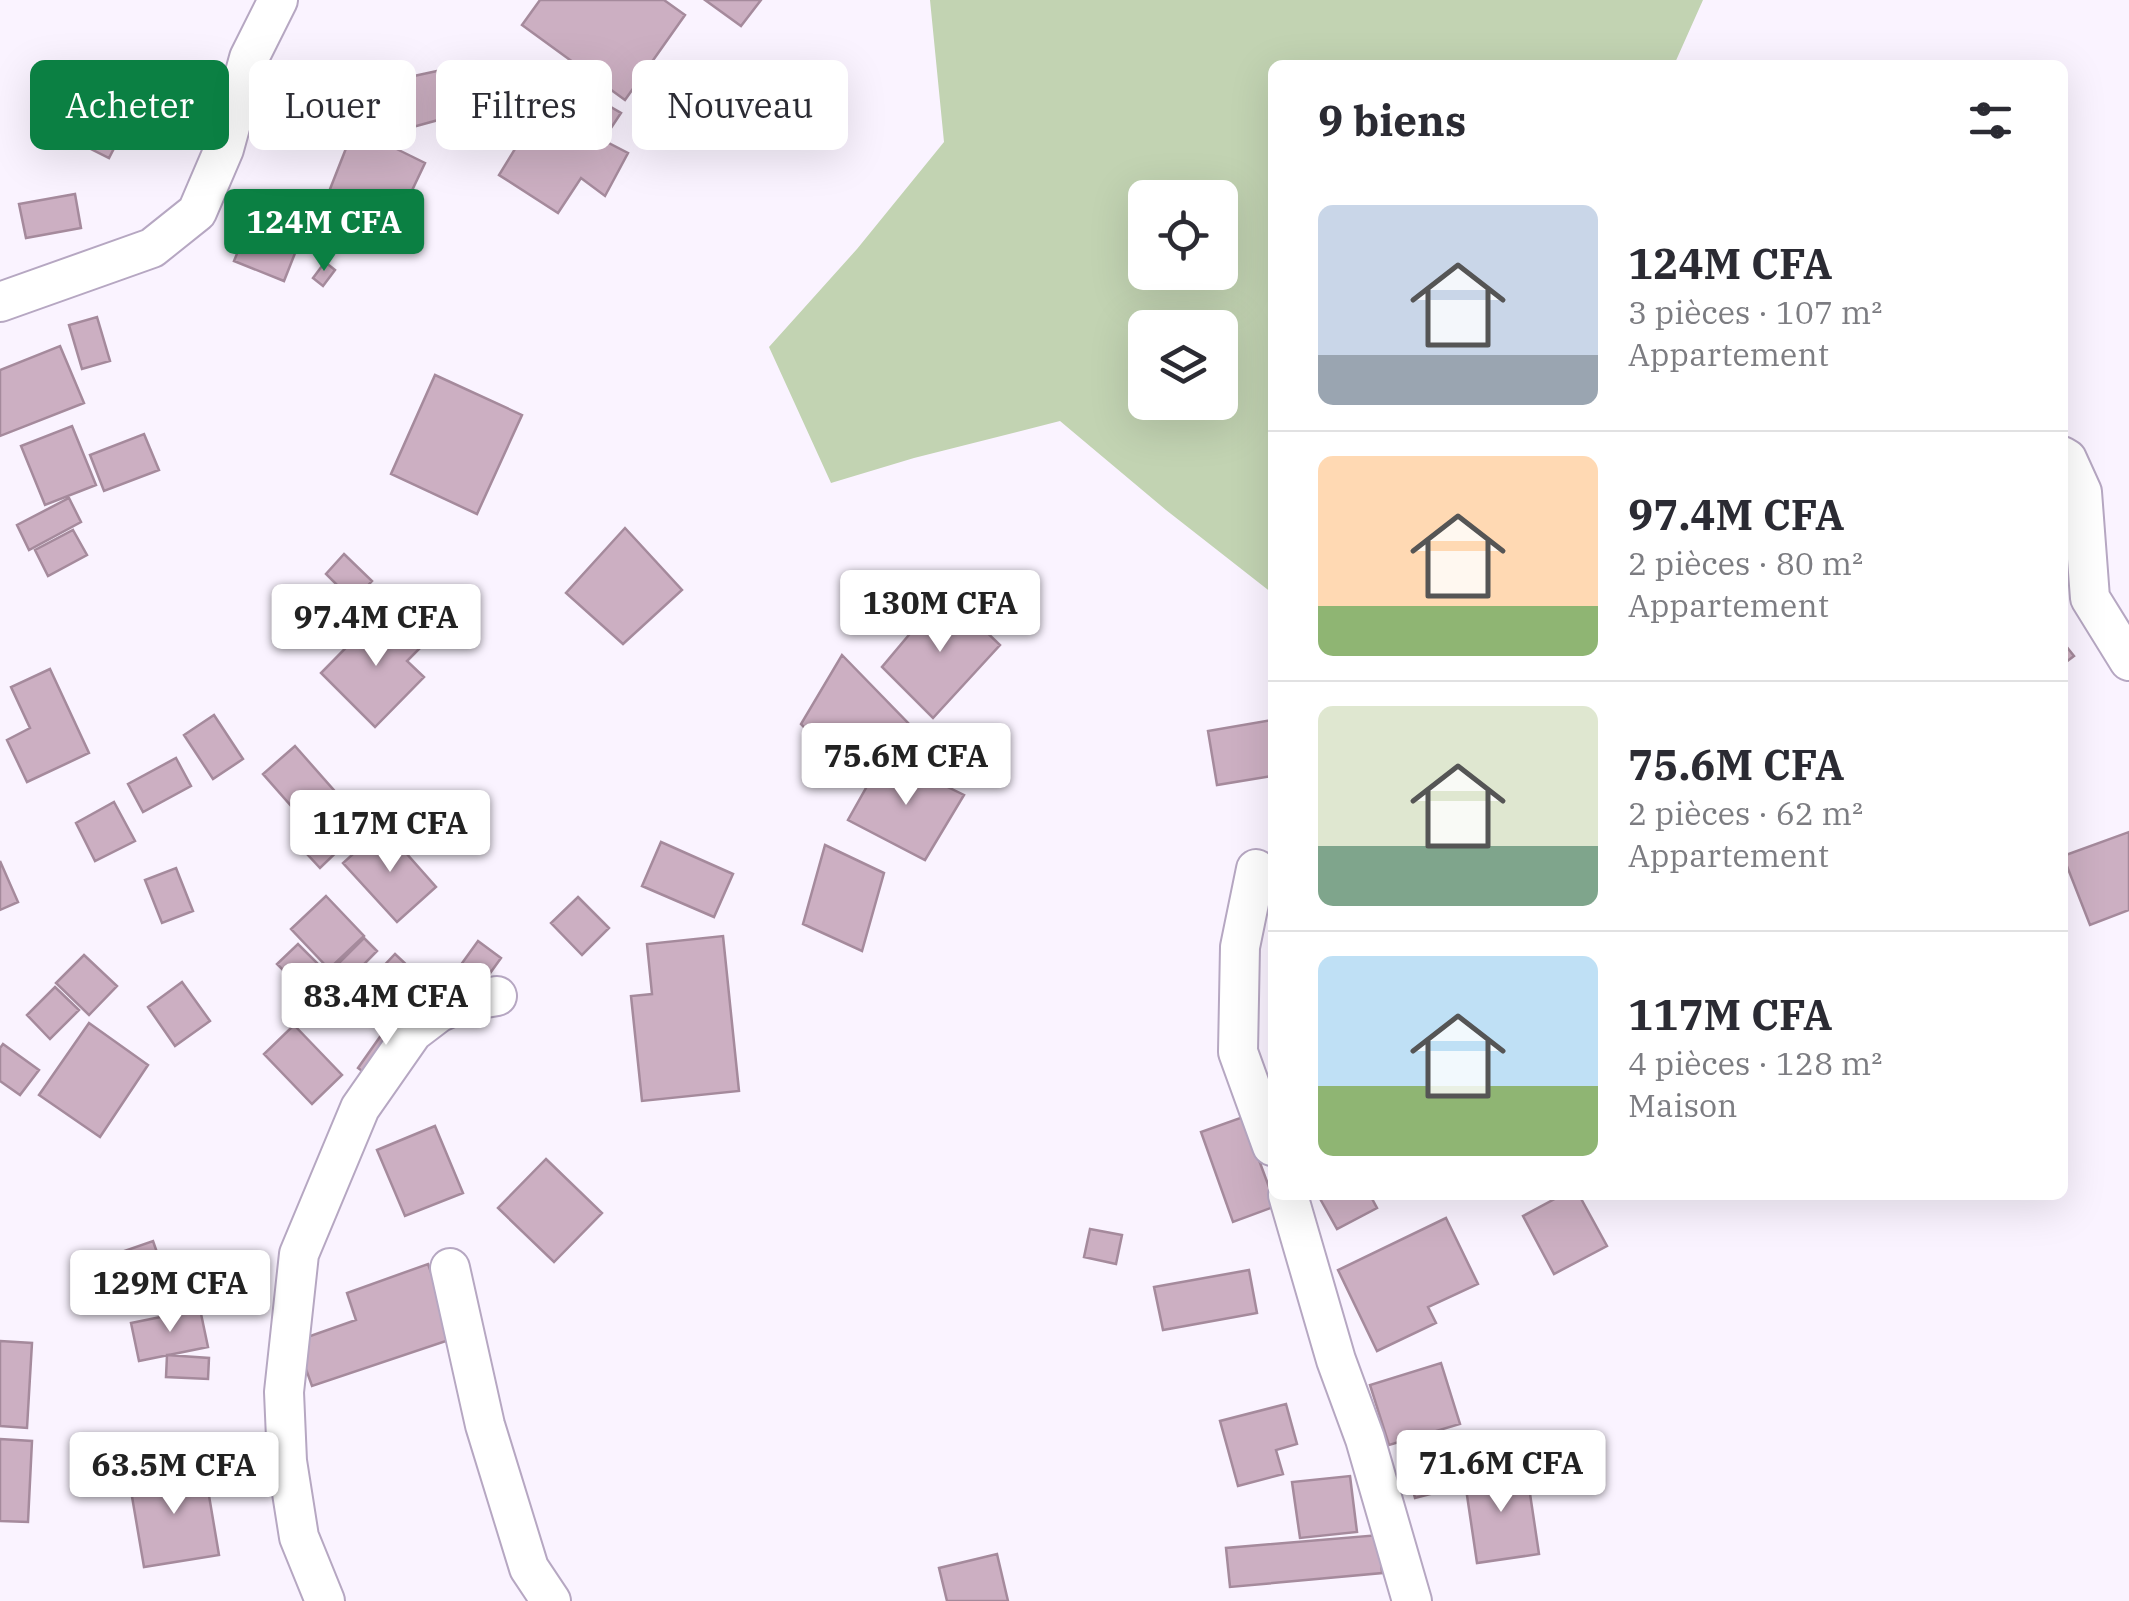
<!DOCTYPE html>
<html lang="fr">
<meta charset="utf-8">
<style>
:root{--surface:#fff;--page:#f2f2f3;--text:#2b2b33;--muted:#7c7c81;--line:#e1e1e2;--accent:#0b8043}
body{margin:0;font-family:"IBM Plex Serif",serif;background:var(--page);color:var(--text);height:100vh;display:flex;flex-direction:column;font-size:38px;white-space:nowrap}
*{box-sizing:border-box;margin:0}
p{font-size:32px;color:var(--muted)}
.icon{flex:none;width:55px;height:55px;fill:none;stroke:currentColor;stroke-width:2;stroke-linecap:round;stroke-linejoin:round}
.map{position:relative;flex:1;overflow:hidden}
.drawer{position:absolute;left:1268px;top:60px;width:800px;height:1140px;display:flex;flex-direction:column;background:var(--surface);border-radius:15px;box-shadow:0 10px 40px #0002}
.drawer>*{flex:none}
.guide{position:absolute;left:30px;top:60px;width:950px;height:90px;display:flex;gap:20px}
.controls{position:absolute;left:1128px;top:180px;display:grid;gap:20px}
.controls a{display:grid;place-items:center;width:110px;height:110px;border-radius:15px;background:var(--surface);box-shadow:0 10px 40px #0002;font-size:50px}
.price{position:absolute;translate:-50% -85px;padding:0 22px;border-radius:10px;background:#fff;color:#222;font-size:32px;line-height:65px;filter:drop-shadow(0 2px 5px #0008)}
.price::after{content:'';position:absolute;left:50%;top:60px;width:30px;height:22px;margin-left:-15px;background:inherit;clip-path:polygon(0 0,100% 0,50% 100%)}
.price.selected{background:var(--accent);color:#fff}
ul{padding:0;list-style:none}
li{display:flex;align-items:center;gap:30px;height:250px;padding:0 50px}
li+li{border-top:2px solid var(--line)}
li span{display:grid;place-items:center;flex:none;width:280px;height:200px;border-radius:15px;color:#555}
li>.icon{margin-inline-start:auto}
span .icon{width:120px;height:120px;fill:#fffc;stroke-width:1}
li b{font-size:42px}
h2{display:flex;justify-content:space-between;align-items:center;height:120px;padding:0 50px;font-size:42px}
.chip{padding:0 35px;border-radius:15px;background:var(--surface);box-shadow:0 10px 40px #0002;font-size:35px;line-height:90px}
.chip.selected{background:var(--accent);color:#fff}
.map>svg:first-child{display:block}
</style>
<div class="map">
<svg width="2129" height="1601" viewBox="0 0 2129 1601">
<rect width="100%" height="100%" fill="#faf3ff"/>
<path fill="#c2d3b2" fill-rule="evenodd" d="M930,0H1703L1674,65H1272V593L1166,510L1060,421L914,458L831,483L769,347L857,249L944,142ZM1145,198H1220V272H1145ZM1145,328H1220V402H1145Z"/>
<path fill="#ccafc2" stroke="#a58a9c" stroke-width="2.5" d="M540,0H664L685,15L625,100L522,25Z
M705,0H761L741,26Z
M437,71L449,117L373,138L363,87Z
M559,77L621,113L603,140L628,153L605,196L581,178L558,213L499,175Z
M70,85L131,115L109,158L49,128Z
M354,128L425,163L388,241L323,207Z
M75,194L81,228L26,238L19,204Z
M252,217L301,238L284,281L234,261Z
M325,262L335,270L323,286L313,278Z
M97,317L110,361L82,369L69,325Z
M60,346L84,403L0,436V370Z
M435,375L522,415L477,514L391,474Z
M72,426L96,485L45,505L21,446Z
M144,434L159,470L104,491L90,455Z
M69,498L81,522L29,550L17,525Z
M625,528L682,590L623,644L566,593Z
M73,530L87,555L48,576L35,550Z
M344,554L372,581L353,601L326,574Z
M945,592L1000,645L933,718L882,667Z
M382,611L420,648L407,661L424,677L375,727L321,673Z
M2062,641L2074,656L2062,665Z
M842,655L909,724L869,784L820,744L801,724Z
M50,669L89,753L27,782L7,740L30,728L11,687Z
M214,715L243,759L213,779L184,735Z
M1272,720V776L1217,785L1208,731Z
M295,746L339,796L307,824L263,774Z
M884,756L964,795L925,860L848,820Z
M176,758L191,786L143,812L128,784Z
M114,802L135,841L95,861L76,823Z
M383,827L436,887L397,922L343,863Z
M335,830L347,842L320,868L308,855Z
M2129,832V910L2090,925L2063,856Z
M661,842L733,874L714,917L642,886Z
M825,845L884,873L862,951L803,924Z
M0,861L18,902L0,910Z
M176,868L193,911L162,923L145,880Z
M326,896L364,936L329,969L291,929Z
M578,897L609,928L582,955L551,923Z
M723,936L739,1091L642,1101L631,996L652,994L647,944Z
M364,938L377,951L321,1008L277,964L298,944L328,974Z
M478,941L501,958L478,990L455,973Z
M395,954L427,984L408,1004L376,974Z
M84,955L117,986L89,1015L56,983Z
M182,982L210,1021L175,1046L148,1007Z
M55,987L79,1010L50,1039L27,1015Z
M396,1014L414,1027L376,1081L358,1068Z
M89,1023L148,1065L100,1137L39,1095Z
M294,1025L342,1075L312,1104L264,1054Z
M3,1044L39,1070L20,1095L0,1081V1048Z
M1243,1117L1276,1206L1233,1222L1201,1132Z
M435,1126L463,1193L405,1216L377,1150Z
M546,1159L602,1213L554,1262L498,1208Z
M1318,1195H1370L1377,1208L1337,1229Z
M1562,1195H1579L1607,1246L1554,1274L1523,1216Z
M1446,1218L1478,1284L1428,1307L1436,1323L1377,1351L1338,1270Z
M1090,1229L1122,1235L1116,1264L1084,1257Z
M153,1241L169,1287L123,1303L107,1257Z
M428,1264L455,1338L312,1386L296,1341L356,1320L347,1293Z
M1249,1270L1257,1313L1163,1330L1154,1287Z
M200,1309L208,1347L139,1361L131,1323Z
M0,1341L32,1343L27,1428L0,1426Z
M167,1355L209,1358L208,1379L166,1377Z
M1441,1363L1460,1424L1389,1445L1370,1385Z
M1286,1404L1297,1444L1276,1450L1283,1474L1238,1486L1220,1421Z
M0,1439L32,1441L28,1522L0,1521Z
M1447,1446L1457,1487L1415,1498L1404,1458Z
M204,1466L219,1555L144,1567L129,1479Z
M1526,1467L1539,1554L1477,1563L1464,1475Z
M1350,1476L1357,1532L1300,1538L1292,1482Z
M1379,1535L1382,1573L1230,1587L1226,1548Z
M997,1554L1008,1601H947L939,1568Z"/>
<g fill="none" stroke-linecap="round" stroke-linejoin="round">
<defs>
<path id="minor" d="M0,302L152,248L197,212L224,149L249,58L278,0
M2062,456L2067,459L2082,492L2090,598L2129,661
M1256,869L1240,947L1238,1052L1272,1146
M1288,1195L1336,1360L1365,1439L1412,1601
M450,1268L485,1425L529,1568L551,1601
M325,1601L299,1537L287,1461L284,1392L299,1254L360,1108L413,1032L438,1013L462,1002L497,996"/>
</defs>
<use href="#minor" stroke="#b6a7c2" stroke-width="42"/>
<use href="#minor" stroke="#fff" stroke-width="38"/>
</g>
</svg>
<div class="controls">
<a><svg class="icon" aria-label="locate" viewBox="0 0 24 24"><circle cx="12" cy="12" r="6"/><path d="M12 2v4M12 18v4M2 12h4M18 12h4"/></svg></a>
<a><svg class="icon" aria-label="layers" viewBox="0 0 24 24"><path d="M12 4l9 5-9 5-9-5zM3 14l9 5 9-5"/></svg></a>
</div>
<b class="price selected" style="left:324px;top:274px">124M CFA</b>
<b class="price" style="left:940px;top:655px">130M CFA</b>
<b class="price" style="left:376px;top:669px">97.4M CFA</b>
<b class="price" style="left:906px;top:808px">75.6M CFA</b>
<b class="price" style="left:390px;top:875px">117M CFA</b>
<b class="price" style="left:386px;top:1048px">83.4M CFA</b>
<b class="price" style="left:170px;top:1335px">129M CFA</b>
<b class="price" style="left:1501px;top:1515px">71.6M CFA</b>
<b class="price" style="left:174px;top:1517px">63.5M CFA</b>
<div class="guide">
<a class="chip selected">Acheter</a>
<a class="chip">Louer</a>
<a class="chip">Filtres</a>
<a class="chip">Nouveau</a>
</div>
<section class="drawer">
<h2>9 biens<svg class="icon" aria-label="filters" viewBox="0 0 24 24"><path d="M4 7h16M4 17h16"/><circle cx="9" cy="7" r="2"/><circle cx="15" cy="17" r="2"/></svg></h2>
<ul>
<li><span style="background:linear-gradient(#c9d6e8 75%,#9aa5b1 0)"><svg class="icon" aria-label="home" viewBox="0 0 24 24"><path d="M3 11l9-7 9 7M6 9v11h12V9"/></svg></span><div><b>124M CFA</b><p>3 pièces · 107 m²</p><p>Appartement</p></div></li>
<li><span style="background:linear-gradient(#ffd9b3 75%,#8fb573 0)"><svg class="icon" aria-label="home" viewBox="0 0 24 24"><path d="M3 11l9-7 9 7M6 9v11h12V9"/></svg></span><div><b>97.4M CFA</b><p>2 pièces · 80 m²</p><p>Appartement</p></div></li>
<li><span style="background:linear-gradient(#dfe7d0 70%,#7fa58c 0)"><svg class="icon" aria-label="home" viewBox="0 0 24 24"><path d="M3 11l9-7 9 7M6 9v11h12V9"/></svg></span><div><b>75.6M CFA</b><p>2 pièces · 62 m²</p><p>Appartement</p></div></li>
<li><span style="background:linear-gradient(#bfe0f5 65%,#8fb573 0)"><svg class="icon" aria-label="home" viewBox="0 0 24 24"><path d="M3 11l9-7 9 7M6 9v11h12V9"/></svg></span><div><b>117M CFA</b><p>4 pièces · 128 m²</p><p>Maison</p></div></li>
</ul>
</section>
</div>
